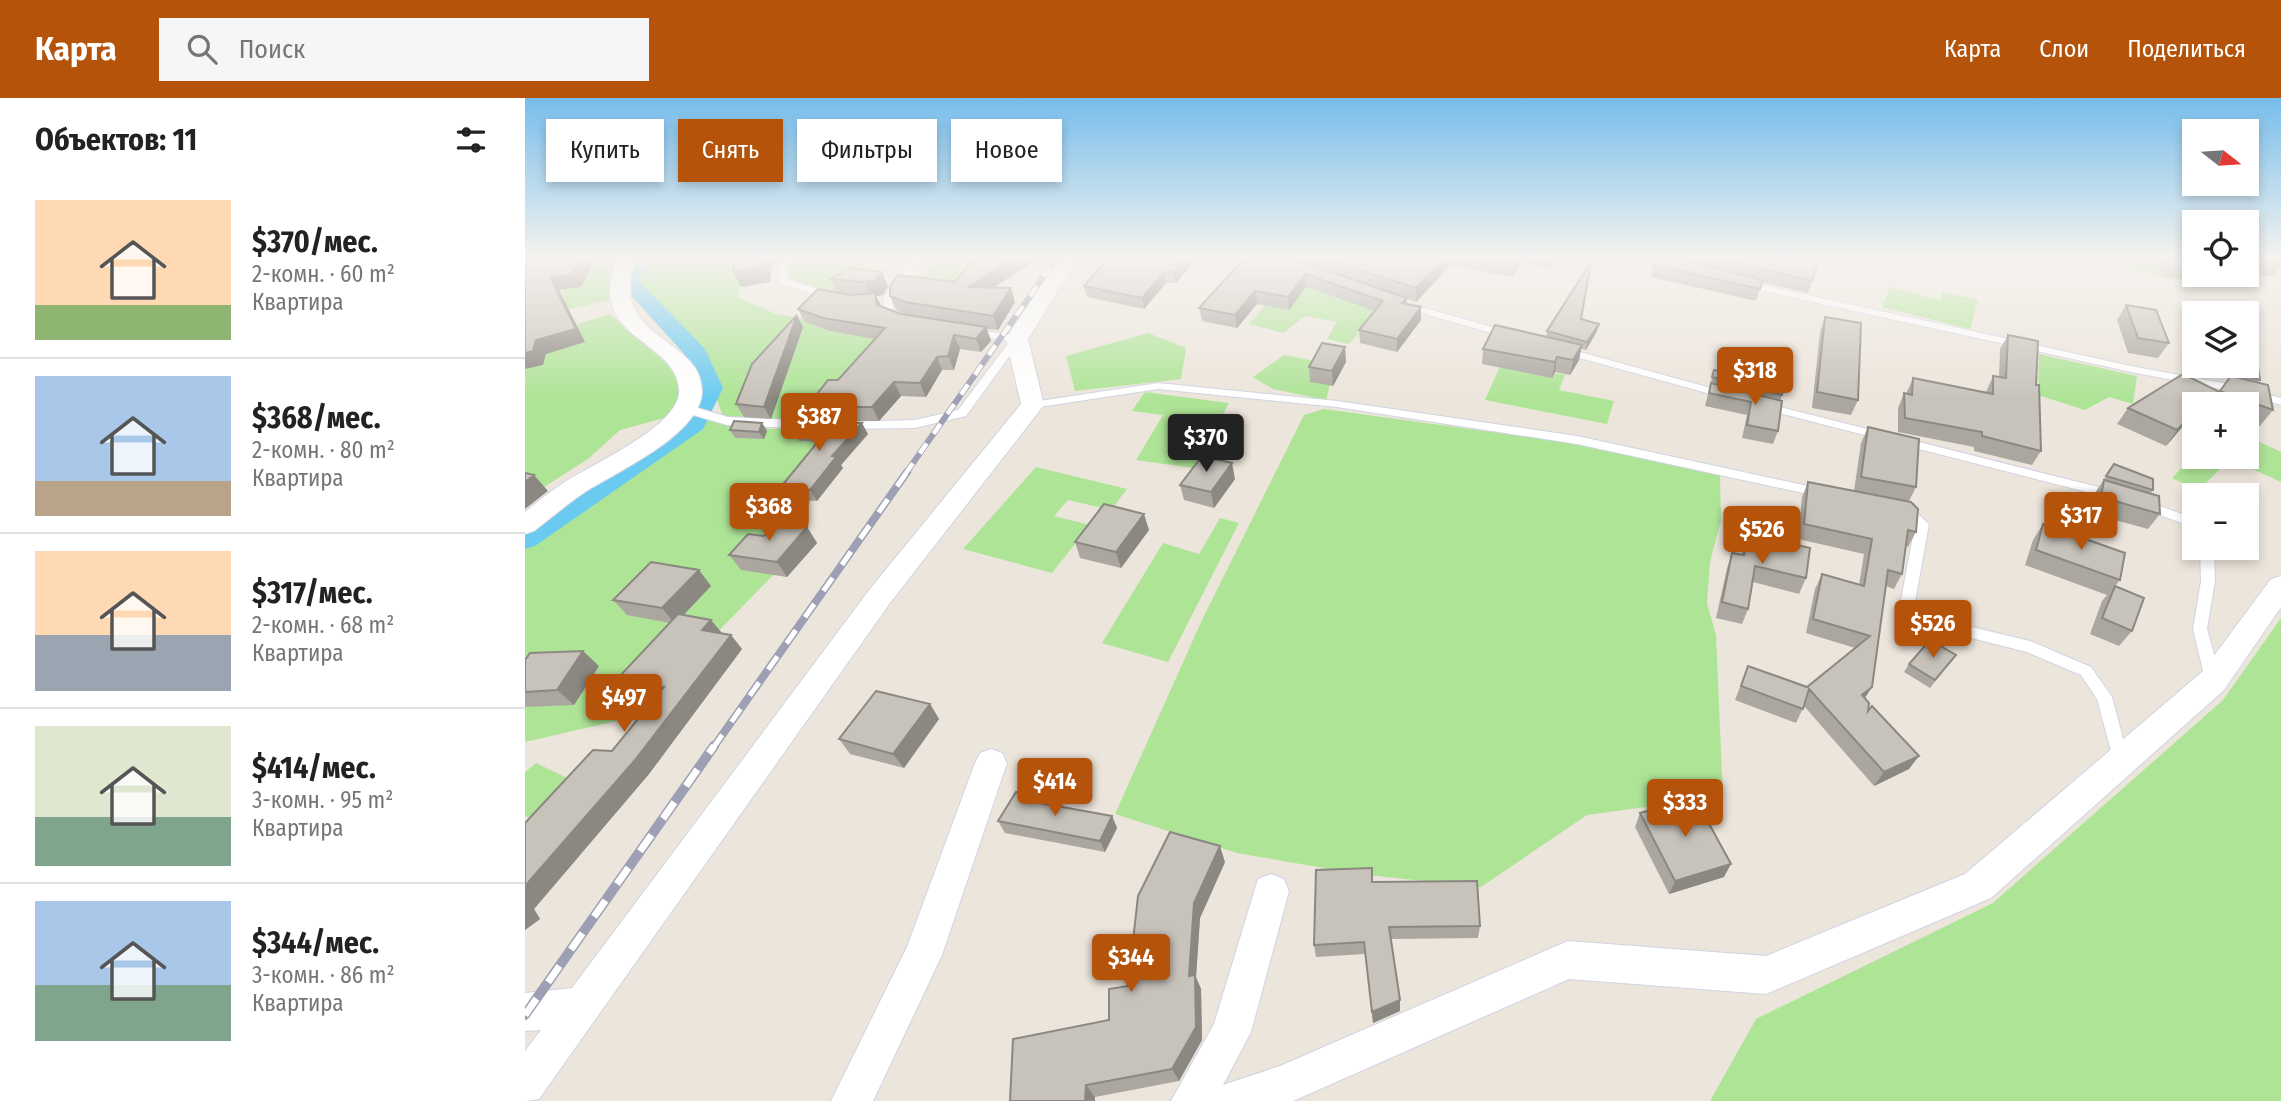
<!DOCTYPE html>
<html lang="ru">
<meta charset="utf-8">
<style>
:root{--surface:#fff;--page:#f6f6f6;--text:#222;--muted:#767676;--line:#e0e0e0;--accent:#b45309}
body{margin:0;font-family:"Fira Sans Condensed",sans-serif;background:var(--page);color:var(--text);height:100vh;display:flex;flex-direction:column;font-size:26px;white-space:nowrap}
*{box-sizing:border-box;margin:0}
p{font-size:23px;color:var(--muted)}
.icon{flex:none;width:38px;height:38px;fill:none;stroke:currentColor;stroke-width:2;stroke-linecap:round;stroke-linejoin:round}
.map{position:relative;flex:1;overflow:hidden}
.drawer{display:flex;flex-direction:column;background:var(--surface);width:525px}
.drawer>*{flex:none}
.banner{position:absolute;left:21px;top:21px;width:665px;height:63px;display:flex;gap:14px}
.needle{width:46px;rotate:107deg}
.tools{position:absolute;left:1657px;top:21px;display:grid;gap:14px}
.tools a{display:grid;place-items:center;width:77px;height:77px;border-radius:0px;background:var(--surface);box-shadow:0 4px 10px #0003;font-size:35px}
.price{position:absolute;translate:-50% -60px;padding:0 16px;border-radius:7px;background:var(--accent);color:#fff;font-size:23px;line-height:46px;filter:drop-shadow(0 2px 4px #0008)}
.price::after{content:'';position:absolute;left:50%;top:42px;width:21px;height:16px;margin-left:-10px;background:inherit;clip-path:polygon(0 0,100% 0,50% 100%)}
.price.on{background:#222;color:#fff}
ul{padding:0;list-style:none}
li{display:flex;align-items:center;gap:21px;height:175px;padding:0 35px}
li+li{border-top:2px solid var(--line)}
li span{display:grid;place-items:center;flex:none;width:196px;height:140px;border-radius:0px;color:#555}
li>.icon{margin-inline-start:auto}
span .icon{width:84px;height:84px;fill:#fffc;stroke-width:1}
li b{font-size:30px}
h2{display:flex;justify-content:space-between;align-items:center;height:84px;padding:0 35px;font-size:30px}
.chip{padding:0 24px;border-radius:0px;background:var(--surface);box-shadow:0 4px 10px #0003;font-size:24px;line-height:63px}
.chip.on{background:var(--accent);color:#fff}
header{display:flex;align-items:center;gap:42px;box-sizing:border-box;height:98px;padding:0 35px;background:var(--accent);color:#fff}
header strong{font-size:33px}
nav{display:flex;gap:38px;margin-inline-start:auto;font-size:24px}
.search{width:490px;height:63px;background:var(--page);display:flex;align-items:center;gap:18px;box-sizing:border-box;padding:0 24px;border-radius:0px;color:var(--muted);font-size:26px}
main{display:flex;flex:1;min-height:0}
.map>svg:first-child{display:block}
</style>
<header>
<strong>Карта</strong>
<div class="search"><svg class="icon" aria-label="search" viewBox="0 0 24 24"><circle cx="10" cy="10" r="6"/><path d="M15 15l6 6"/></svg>Поиск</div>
<nav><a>Карта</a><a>Слои</a><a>Поделиться</a></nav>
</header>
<main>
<section class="drawer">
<h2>Объектов: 11<svg class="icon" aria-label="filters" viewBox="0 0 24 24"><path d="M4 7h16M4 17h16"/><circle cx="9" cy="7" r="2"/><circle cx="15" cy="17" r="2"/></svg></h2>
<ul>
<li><span style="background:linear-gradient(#ffd9b3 75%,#8fb573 0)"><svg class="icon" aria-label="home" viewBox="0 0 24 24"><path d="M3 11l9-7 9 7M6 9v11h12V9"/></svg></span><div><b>$370/мес.</b><p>2-комн. · 60 m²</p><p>Квартира</p></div></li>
<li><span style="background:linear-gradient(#a9c7e8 75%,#b9a48a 0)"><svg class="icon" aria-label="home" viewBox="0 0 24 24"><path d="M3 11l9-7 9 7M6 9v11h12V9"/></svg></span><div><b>$368/мес.</b><p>2-комн. · 80 m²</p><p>Квартира</p></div></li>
<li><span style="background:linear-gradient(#ffd9b3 60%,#9aa5b1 0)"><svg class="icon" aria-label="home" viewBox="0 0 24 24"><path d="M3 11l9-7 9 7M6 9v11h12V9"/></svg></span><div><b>$317/мес.</b><p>2-комн. · 68 m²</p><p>Квартира</p></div></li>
<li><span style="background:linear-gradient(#dfe7d0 65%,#7fa58c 0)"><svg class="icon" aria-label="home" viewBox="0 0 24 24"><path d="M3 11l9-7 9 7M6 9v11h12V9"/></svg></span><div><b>$414/мес.</b><p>3-комн. · 95 m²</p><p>Квартира</p></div></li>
<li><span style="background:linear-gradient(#a9c7e8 60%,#7fa58c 0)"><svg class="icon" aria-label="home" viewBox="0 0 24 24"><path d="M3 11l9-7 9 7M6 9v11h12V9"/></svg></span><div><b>$344/мес.</b><p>3-комн. · 86 m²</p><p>Квартира</p></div></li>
</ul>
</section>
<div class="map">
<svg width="1756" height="1003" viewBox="0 0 1756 1003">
<rect width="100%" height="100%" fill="#ece5db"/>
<path fill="#aee496" d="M180,161H218L213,199L251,216L331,228L376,253L305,323L209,321L197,316L176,253L123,201L113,176L121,165Z
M266,161H353L341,177L311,195L287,190L262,180Z
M412,161H462L429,195L383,190Z
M1603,161H1642L1648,182L1603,170Z
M93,165L85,202L34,213L42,172Z
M763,180L855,209L824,246L802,241L812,224L780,218L758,235L724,226Z
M1365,189L1415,202L1418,194L1453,202L1445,231L1357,209Z
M85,216L158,280L154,316L95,332L63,361L8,396L0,395V261L36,231Z
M623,235L661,250L656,281L550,293L541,258Z
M1514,256L1612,278L1608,306L1584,299L1560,312L1513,297Z
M759,257L810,267L801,302L748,291L728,279Z
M976,266L1040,277L1034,292L1089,303L1082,326L960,302Z
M620,294L704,305L668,370L611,362L638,317L607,313Z
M799,311L1053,346L1195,377L1196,422L1185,464L1182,505L1191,537L1198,701L1178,708H1128L1062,717L956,789L833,776L712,755L590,716L677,522L779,317Z
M186,321L207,328L334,336L289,391L268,457L109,619L0,644V443L174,326Z
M1722,338L1756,354V384L1705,361L1673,393L1647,380L1669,357L1722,359Z
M511,369L602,391L586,412L543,402L529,418L565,427L527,475L438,451Z
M695,420L714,425L643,564L577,545L638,445L674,456Z
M1756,520V1003H1185L1231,921L1468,805L1698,602Z
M11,665L57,687L15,725L0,718V674Z"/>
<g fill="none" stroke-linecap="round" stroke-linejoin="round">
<path fill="#6bcaf0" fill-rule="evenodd" d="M108,161H129L113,182L180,251L198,290L178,331L10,448L0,451V427L159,321L174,290L161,258L92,182Z"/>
<defs>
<path id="service" d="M99,161H130L100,167L95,164Z
M255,161H265L262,181L309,197V201H301L254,185Z
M388,161H397L368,201V214L380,221L375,224L359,218L358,201Z
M1115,161H1132L1153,169L1148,172Z
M1219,183L1611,269L1714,288L1756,300V307L1712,294L1611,275L1216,188V184Z
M879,204L988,235L989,237L984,240L875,209V205Z
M446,231L492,238L497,241L441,318L390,330L316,331V325L320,324L390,322L433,312L485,243L442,236L441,234Z
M1037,249L1204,295L1206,297L1200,300L1033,254L1032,252Z
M633,285L812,303L1052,338L1297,391L1303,395L1297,399L1052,346L812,309L633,291L508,310L502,307L508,304Z
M1239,305L1589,393L1595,397L1589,401L1235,310L1233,308Z
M169,309L203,319L290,323L296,327L290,331L202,327L168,317L156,318L150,314L156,310Z
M1619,402L1670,421V430L1614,409L1613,406L1614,403Z
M1379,407L1384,408L1404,426L1388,515L1505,543L1566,569L1587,599L1604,663L1602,668L1596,670L1590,668L1572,601L1556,577L1502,554L1375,522L1373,518L1390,427L1373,411Z
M1675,450H1689L1690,483L1682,531L1696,581L1693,585L1688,587L1683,585L1680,581L1668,531L1676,483Z"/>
<path id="minor" d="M92,161H111C81,243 177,238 177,293C177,336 91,374 60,394C42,406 26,420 9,433L0,436V414C14,403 28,391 43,382C69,365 159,326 154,290C148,239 60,242 92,161Z
M533,161H552L503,241L519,307L365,505L14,1001L0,1003V953L16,932L0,933V895L47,890L345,491L496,306L481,241Z
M1756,478V509L1699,592L1466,800L1241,896L1044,881L768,1003H646L689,926L733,781L746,776L759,781L764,793L726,934L698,987L755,968L1043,843L1241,858L1440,776L1677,574L1746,481Z
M466,651L477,655L482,665L417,857L348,1003H306L382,849L450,665L455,655Z"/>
</defs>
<use href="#service" stroke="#d0d3e3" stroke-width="2"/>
<use href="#minor" stroke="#d0d3e3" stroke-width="2"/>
<use href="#service" fill="#fff" fill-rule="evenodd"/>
<use href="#minor" fill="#fff" fill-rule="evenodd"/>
<defs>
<path id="rail-far2" d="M381,375L531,161"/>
<path id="rail-far1" d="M188,650L382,374"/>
<path id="rail" d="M0,917L189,648"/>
</defs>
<use href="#rail-far2" stroke="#9da0b4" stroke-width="6"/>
<use href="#rail-far1" stroke="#9da0b4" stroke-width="8"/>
<use href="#rail" stroke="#9da0b4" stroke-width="10"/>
<use href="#rail-far2" stroke="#fff" stroke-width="4.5" stroke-dasharray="12" stroke-linecap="butt"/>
<use href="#rail-far1" stroke="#fff" stroke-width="5" stroke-dasharray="16" stroke-linecap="butt"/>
<use href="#rail" stroke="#fff" stroke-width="7" stroke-dasharray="20" stroke-linecap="butt"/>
</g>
<path fill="#aba7a0" d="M448,161H511V162L470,189L490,204L473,232L462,231L466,243L456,254L435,251L429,272H417L401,299L376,298L354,323H289L282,309L313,282L350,241L305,233L280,224L273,211L312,195L306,181L357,174L363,189L358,197L351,198L356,208L376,216L382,217L371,212L365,198L430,184Z
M554,161H671L651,185H641L619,211L562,199L559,188L579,165Z
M719,161H1030L1025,170L997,164L987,179L926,167L891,204L882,201V206L896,209V222L872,254L835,245L834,232L850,213L781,189L764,212L732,206L712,230L677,223L674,210Z
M1132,161H1294L1283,195L1237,184L1231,203L1126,179L1128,167Z
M1634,161H1670V177H1696L1688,187L1638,178Z
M1722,161L1756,165V168L1749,178L1722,176Z
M1601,207L1644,245L1633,260L1603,255L1592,222Z
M1300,219L1333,302L1326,317L1287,310L1295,234Z
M1056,222L1072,233L1061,252L1056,251L1054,262L1045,277L1030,274L1027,280L957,266L958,251L1021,239L1022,233Z
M278,229L246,321L219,319L211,306Z
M1483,237L1511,287L1516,353L1507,367L1449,353V349L1373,334V310L1379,295L1381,296L1388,280L1461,294L1468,278L1474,279L1475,251Z
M820,249L821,264L808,288L785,284L784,269Z
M1711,268L1735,282L1733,284L1748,312L1735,328L1722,323V306H1670V333L1659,327L1641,348L1592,326L1603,310L1694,294Z
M1189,272L1257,297L1255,303L1253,333L1248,346L1217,340L1222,317L1180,308Z
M237,325L242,333L239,341L210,340L205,332Z
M1343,329L1391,389L1384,403L1391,434L1383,449L1381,448L1377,476L1369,491L1361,488L1340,600L1343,613L1384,671L1349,688L1279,608L1271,625L1210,602L1223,568L1282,589L1330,550L1281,535L1290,491L1297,476L1334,487L1339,456L1273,441L1277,399L1283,384L1329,393L1336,345Z
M268,332L343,336L316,367L318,370L292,403L262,401L255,390L292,344L274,343Z
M1589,366L1628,392L1625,396L1635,416L1623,431L1564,415L1568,398Z
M710,381L689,410L659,402L655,387Z
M1518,426L1595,482L1590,488L1607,533L1594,548L1565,536L1577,503L1582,497L1500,467L1508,442Z
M282,429L292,445L262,479L216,472L204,457L239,438Z
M624,432L596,470L555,460L550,444Z
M1223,435L1281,480L1274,496L1228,484L1223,511L1217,526L1191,520L1202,470L1207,455L1216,457Z
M186,488L158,517L197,536L206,537L217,551L124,676L9,811L15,821L0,832V725L87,653L131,599L106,594L92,581L145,525L102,517L88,502Z
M1431,557L1405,590L1379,574L1384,566Z
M0,562L74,568L49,607L0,609Z
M405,606L414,621L379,670L325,656L314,641Z
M513,699L517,706L587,718L592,730L580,754L480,735L473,723Z
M1115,715L1199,779L1144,796L1110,729Z
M700,764L675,820L671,879L676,891L677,942L654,983L570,999L485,1003L584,922L603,888Z
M848,784L955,828L953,840L866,841L875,902V913L848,925L840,856L791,859L789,847Z"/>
<path fill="#8b8882" d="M55,161H71L56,189L34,192L60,244L21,256L18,267L0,271V255L25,179Z
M238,161H248L245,184L216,189L208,174Z
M487,161H511V162L449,202L444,189Z
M660,161H671L651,185L649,174Z
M919,161H927L926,167L891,204V190Z
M990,161H997V164L987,179L988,165Z
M1026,161H1030L1025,170Z
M357,174L363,189L358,197L351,198L356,208L358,220L340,184Z
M639,174L641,185L619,211L617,200Z
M780,176L781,189L764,212L763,199Z
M486,190L490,204L473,232L468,218Z
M730,193L732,206L712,230L710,217Z
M896,209V222L872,254V241Z
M272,217L278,229L246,321L239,309Z
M1074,226L1072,233L1061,252L1062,244Z
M461,229L466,243L456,254L451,241Z
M429,237L435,251L429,272L423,258Z
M1057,247L1054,262L1045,277L1048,262Z
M820,249L821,264L808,288L807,273Z
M412,259L417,272L401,299L395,285Z
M1032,259L1030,274L1027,280L1030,264Z
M369,284L376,298L354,323L347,309Z
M1670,313L1659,327L1641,348L1652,332Z
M237,325L242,333L239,341L234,334Z
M337,325L343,336L316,367L318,370L292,403L285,392L307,358Z
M707,365L710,381L689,410L686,394Z
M9,377L23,393L0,411V384Z
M619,416L624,432L596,470L591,454Z
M282,429L292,445L262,479L252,464Z
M174,472L186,488L150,526L137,510Z
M186,522L198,536L177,532Z
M206,537L217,551L124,676L9,811L15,821L0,832V788Z
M58,553L74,568L49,607L32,592Z
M1347,589L1338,603L1337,597Z
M405,606L414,621L379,670L368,656Z
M1394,658L1384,671L1349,688L1359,674Z
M587,718L592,730L580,754L575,743Z
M695,748L700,764L675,820L671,879L676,891L677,942L654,983L647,971L664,878L669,805Z
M1206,766L1199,779L1144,796L1150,783Z
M875,902V913L848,925L847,914Z
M561,987L570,999V1003H561Z"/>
<path fill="#c7c2ba" stroke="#8b8882" stroke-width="2" d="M0,161H55L47,176L25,179L51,231L11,242L8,253L0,255Z
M210,161H238L237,169L208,174Z
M448,161H487L444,189L486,190L468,218L380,204L365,198V188L373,177L430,184Z
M582,161H660L649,174H639L617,200L559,188Z
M719,161H768L882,200L877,205L896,209L872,241L834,232L858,203L780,176L763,199L730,193L710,217L674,210Z
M799,161H919L891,190Z
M969,161H990L988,165Z
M1132,161H1156L1238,182L1235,191L1128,167Z
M1196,161H1294L1287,183Z
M1644,161H1670V172L1645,167Z
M1722,161H1753L1756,167L1722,164Z
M1066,164L1056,221L1074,226L1062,244L1022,233Z
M325,170L357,174L351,182L340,184L306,181Z
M293,191L325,197L350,195L352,207L376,216L461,229L451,241L429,237L423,258L412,259L395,285L369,284L347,309H282L303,282H313L360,230L298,220L273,211Z
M1601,207L1631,212L1644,245L1613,240Z
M272,217L239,309L211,306L227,266Z
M1300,219L1336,225L1333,302L1292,294Z
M970,227L1057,247L1048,262L1032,259L1030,264L958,251Z
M1483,237L1513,243L1511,287H1514L1516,353L1457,338V334L1380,320L1379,295L1387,297L1388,280L1468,296V278L1481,280Z
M797,245L820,249L807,273L784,269Z
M1722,261L1732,263L1735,282L1707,275L1712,268H1722Z
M1189,272L1258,287L1257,297L1187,279Z
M1658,276L1709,301L1700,306H1670V313L1652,332L1603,310Z
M1706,278L1743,287L1748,312L1695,293Z
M1186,285L1257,303L1253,333L1222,327L1226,304L1184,295Z
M209,323L237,325L234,334L205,332Z
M274,324L337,325L307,358L311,359L285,392L255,390L301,334L268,332Z
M1343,329L1394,341L1391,389L1336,379Z
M677,358L707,365L686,394L655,387Z
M1589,366L1628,381V392L1581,378Z
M0,375L9,377L0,384Z
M1579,382L1634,398L1635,416L1576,399Z
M1283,384L1386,404L1393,411L1391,434L1383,432L1377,476L1363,472L1347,589L1337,597L1344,605L1343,613L1347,608L1394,658L1359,674L1284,591L1278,611L1216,588L1223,568L1282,589L1345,538L1288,521L1297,476L1339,488L1347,441L1279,426Z
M579,406L619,416L591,454L550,444Z
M251,425L282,429L252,464L204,457L223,436L239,438Z
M1518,426L1600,455L1595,482L1511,452Z
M1223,435L1285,450L1281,480L1230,468L1223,511L1197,504L1207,455L1219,457Z
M126,464L174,472L137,510L88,502Z
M1590,488L1619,500L1607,533L1577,520Z
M153,516L186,522L177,532L206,537L110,662L0,788V725L68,652L87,653L139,589L92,581Z
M1405,542L1431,557L1410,582L1384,566Z
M58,553L32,592L0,594V562L5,555Z
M351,593L405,606L368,656L314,641Z
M491,694L513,699L510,704L587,718L575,743L473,723Z
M1170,700L1206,766L1150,783L1115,715Z
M645,734L695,748L669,805L664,878L670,877L671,929L647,971L561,987L560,1003H485L488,941L584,922V891L603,888L613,798Z
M847,770V784L952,783L955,828L864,829L875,902L847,914L839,844L789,847L791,772Z"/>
<linearGradient id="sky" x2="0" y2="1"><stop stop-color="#76bdeb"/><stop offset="0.53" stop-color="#f6f3ef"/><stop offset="1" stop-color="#f6f3ef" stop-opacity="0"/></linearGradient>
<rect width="1756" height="302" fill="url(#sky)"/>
</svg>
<div class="tools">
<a><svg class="needle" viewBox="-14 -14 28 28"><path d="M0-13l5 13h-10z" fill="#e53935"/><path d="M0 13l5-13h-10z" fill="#767676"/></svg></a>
<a><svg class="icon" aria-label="locate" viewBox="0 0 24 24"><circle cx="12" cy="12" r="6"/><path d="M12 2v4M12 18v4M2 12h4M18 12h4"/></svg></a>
<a><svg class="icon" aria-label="layers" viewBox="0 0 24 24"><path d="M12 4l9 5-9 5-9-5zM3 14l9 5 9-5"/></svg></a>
<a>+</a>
<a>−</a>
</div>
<b class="price" style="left:1230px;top:309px">$318</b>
<b class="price" style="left:294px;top:355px">$387</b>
<b class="price on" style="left:681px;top:376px">$370</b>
<b class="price" style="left:244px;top:445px">$368</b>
<b class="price" style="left:1556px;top:454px">$317</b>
<b class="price" style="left:1237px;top:468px">$526</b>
<b class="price" style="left:1408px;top:562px">$526</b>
<b class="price" style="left:99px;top:636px">$497</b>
<b class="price" style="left:530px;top:720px">$414</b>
<b class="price" style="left:1160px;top:741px">$333</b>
<b class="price" style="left:606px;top:896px">$344</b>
<div class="banner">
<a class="chip">Купить</a>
<a class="chip on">Снять</a>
<a class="chip">Фильтры</a>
<a class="chip">Новое</a>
</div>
</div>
</main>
